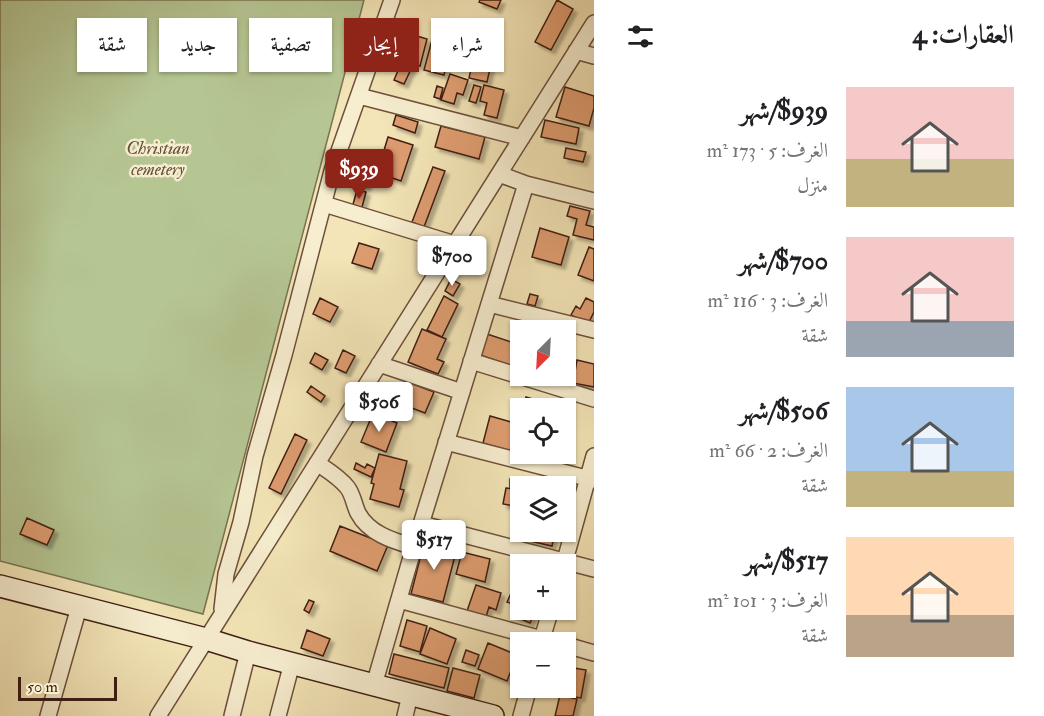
<!DOCTYPE html>
<html lang="ar">
<meta charset="utf-8">
<style>
:root{--surface:#fff;--page:#f2f2f2;--text:#202124;--muted:#757577;--accent:#8f2418}
body{margin:0;font-family:"IM FELL Double Pica",Amiri,serif;background:var(--page);color:var(--text);direction:rtl;height:100vh;display:flex;flex-direction:column;font-size:22px;white-space:nowrap}
*{box-sizing:border-box;margin:0}
p{font-size:20px;color:var(--muted)}
.icon{flex:none;width:33px;height:33px;fill:none;stroke:currentColor;stroke-width:2;stroke-linecap:round;stroke-linejoin:round}
.map{position:relative;flex:1;overflow:hidden;direction:ltr}
.details{display:flex;flex-direction:column;background:var(--surface);width:450px}
.details>*{flex:none}
.top-card{position:absolute;left:18px;top:18px;width:486px;height:54px;direction:rtl;display:flex;gap:12px}
.needle{width:39px;rotate:204deg}
.controls{position:absolute;left:510px;top:320px;display:grid;gap:12px}
.controls a{display:grid;place-items:center;width:66px;height:66px;border-radius:0px;background:var(--surface);box-shadow:0 2px 4px #0004;font-size:30px}
.scale{position:absolute;left:18px;bottom:15px;width:99px;box-sizing:border-box;padding-left:6px;border:3px solid #401e12;border-top:0;font-size:16px;line-height:21px;white-space:nowrap;color:#401e12;-webkit-text-stroke:4px #f7eed0;paint-order:stroke}
.price{position:absolute;translate:-50% -51px;padding:0 14px;border-radius:6px;background:#fff;color:#222;font-size:20px;line-height:39px;filter:drop-shadow(0 2px 3px #0008)}
.price::after{content:'';position:absolute;left:50%;top:36px;width:18px;height:14px;margin-left:-9px;background:inherit;clip-path:polygon(0 0,100% 0,50% 100%)}
.price.selected{background:var(--accent);color:#fff}
ul{padding:0;list-style:none}
li{display:flex;align-items:center;gap:18px;height:150px;padding:0 30px}
li span{display:grid;place-items:center;flex:none;width:168px;height:120px;border-radius:0px;color:#555}
li>.icon{margin-inline-start:auto}
span .icon{width:72px;height:72px;fill:#fffc;stroke-width:1}
li b{font-size:26px}
h2{display:flex;justify-content:space-between;align-items:center;height:72px;padding:0 30px;font-size:26px}
.chip{padding:0 21px;border-radius:0px;background:var(--surface);box-shadow:0 2px 4px #0004;font-size:21px;line-height:54px}
.chip.selected{background:var(--accent);color:#fff}
main{display:flex;flex:1;min-height:0}
.map>svg:first-child{display:block}
</style>
<main>
<section class="details">
<h2>العقارات: 4<svg class="icon" aria-label="filters" viewBox="0 0 24 24"><path d="M4 7h16M4 17h16"/><circle cx="9" cy="7" r="2"/><circle cx="15" cy="17" r="2"/></svg></h2>
<ul>
<li><span style="background:linear-gradient(#f6c9c9 60%,#c2b280 0)"><svg class="icon" aria-label="home" viewBox="0 0 24 24"><path d="M3 11l9-7 9 7M6 9v11h12V9"/></svg></span><div><b>$939/شهر</b><p>الغرف: 5 · 173 m²</p><p>منزل</p></div></li>
<li><span style="background:linear-gradient(#f6c9c9 70%,#9aa5b1 0)"><svg class="icon" aria-label="home" viewBox="0 0 24 24"><path d="M3 11l9-7 9 7M6 9v11h12V9"/></svg></span><div><b>$700/شهر</b><p>الغرف: 3 · 116 m²</p><p>شقة</p></div></li>
<li><span style="background:linear-gradient(#a9c7e8 70%,#c2b280 0)"><svg class="icon" aria-label="home" viewBox="0 0 24 24"><path d="M3 11l9-7 9 7M6 9v11h12V9"/></svg></span><div><b>$506/شهر</b><p>الغرف: 2 · 66 m²</p><p>شقة</p></div></li>
<li><span style="background:linear-gradient(#ffd9b3 65%,#b9a48a 0)"><svg class="icon" aria-label="home" viewBox="0 0 24 24"><path d="M3 11l9-7 9 7M6 9v11h12V9"/></svg></span><div><b>$517/شهر</b><p>الغرف: 3 · 101 m²</p><p>شقة</p></div></li>
</ul>
</section>
<div class="map">
<svg width="594" height="716" viewBox="0 0 594 716">
<defs>
<filter id="shadow"><feDropShadow dx="4" dy="4" stdDeviation="1.5" flood-color="#0004"/></filter>
</defs>
<rect width="100%" height="100%" fill="#f3e5b7"/>
<filter id="stains"><feTurbulence type="fractalNoise" baseFrequency=".00333" numOctaves="4"/><feColorMatrix values="0 0 0 0 .2 0 0 0 0 .09 0 0 0 0 .02 0 0 0 .5 -.17"/></filter>
<radialGradient id="worn" r=".72"><stop offset=".6" stop-color="#630" stop-opacity="0"/><stop offset="1" stop-color="#630" stop-opacity=".3"/></radialGradient>
<path fill="#b5c693" stroke="#7a7252" stroke-width="1.5" d="M0,0H364L203,614L0,561Z"/>
<path fill="#de9d6f" stroke="#401e12" stroke-width="1.5" filter="url(#shadow)" d="M480,0H501L497,9L479,2Z
M557,0L573,9L551,50L535,42Z
M417,36L427,39L420,66L410,63Z
M432,40L451,45L444,75L424,70Z
M475,52L493,55L487,82L469,78Z
M402,61L413,65L404,84L394,80Z
M450,74L468,80L463,95L457,93L454,104L441,100Z
M474,85L481,87L476,103L469,101Z
M484,85L504,90L497,118L484,115L487,103L480,101Z
M437,86L443,88L440,99L434,97Z
M565,87L594,96V108L589,126L556,117Z
M396,115L418,122L415,133L393,125Z
M545,120L579,128L576,144L541,137Z
M441,126L485,137L479,159L435,147Z
M388,137L413,145L401,181L384,175L389,160L382,157Z
M566,148L586,152L583,162L564,158Z
M433,167L445,171L424,227L412,222Z
M359,173L370,178L366,187L355,183Z
M357,190L366,192L361,211L352,208Z
M570,206L590,211L586,225L594,227V240L573,235L577,219L567,216Z
M540,228L569,237L561,265L532,257Z
M359,243L379,249L372,269L352,263Z
M589,247L594,249V281L578,275Z
M451,279L460,284L453,296L445,291Z
M530,294L538,296L535,306L527,304Z
M444,296L458,304L442,337L427,330Z
M320,298L338,307L330,322L313,314Z
M586,298L594,302V312L588,324L571,315L576,306L580,309Z
M422,329L446,339L437,359L444,362L438,374L408,362Z
M487,334L520,345V363L519,368L480,355Z
M343,350L355,356L346,373L335,368Z
M315,353L328,360L322,370L310,363Z
M566,358L570,360L565,378L554,375H566Z
M577,360L594,364V387L573,383Z
M405,381L434,392L425,413L396,402Z
M311,386L325,396L321,402L307,392Z
M526,397L553,405V408H523Z
M373,413L397,423L386,452L361,442Z
M520,415V453H540L538,459L483,443L490,416L518,424Z
M295,434L307,440L281,494L269,488Z
M379,454L407,461L400,489L404,490L399,507L370,499L374,484L371,483Z
M356,463L365,468L367,464L375,468L371,477L354,469Z
M510,479L522,480V486L520,487H510Z
M506,488L520,490V507L503,504Z
M27,518L54,530L47,545L20,534Z
M340,526L388,545L377,571L330,551Z
M523,531H555L552,546L521,539Z
M425,539L457,548L443,602L411,594Z
M462,552L490,559L485,582L456,574Z
M476,585L501,593L496,610L489,607L486,617L467,611Z
M512,591L520,594V609H536L530,623L514,616L518,606L507,602Z
M309,600L314,602L309,613L304,610Z
M407,620L427,626L420,652L400,646Z
M430,628L456,639L447,664L420,654Z
M307,630L330,639L323,656L301,648Z
M488,643L517,655L507,681L478,669Z
M466,650L479,655L475,666L462,662Z
M394,654L449,668L444,688L389,674Z
M453,668L480,675L474,698L447,691Z
M574,668L586,670L581,698L569,696Z
M560,695L577,699L573,716H555Z"/>
<g fill="none" stroke-linecap="round" stroke-linejoin="round">
<defs>
<path id="street" d="M576,51L594,56
M359,96L522,138
M526,184L594,201
M324,204L455,244
M489,304L594,330
M471,361L594,399
M379,364L462,392
M446,442L594,480
M317,463C327,470 339,477 347,487C353,494 354,505 358,513C369,534 394,541 414,547
M422,524L594,569
M564,564L594,456
M399,600L553,642
M222,609L226,574L241,522L255,456L284,355L332,171L392,0
M541,642L551,609
M566,645L594,653
M374,685L414,547L526,184L499,174
M48,716L79,607
M158,716L594,23
M232,716L248,652
M278,716L292,663
M405,716L410,695
M521,716L529,687"/>
<path id="secondary" d="M0,586L206,639L248,652L493,716"/>
</defs>
<use href="#street" stroke="#6d503b" stroke-width="18"/>
<use href="#secondary" stroke="#401e12" stroke-width="24"/>
<use href="#street" stroke="#f7eed0" stroke-width="15"/>
<use href="#secondary" stroke="#f7eed0" stroke-width="21"/>
</g>
<g text-anchor="middle" stroke-width="5" stroke-linejoin="round" paint-order="stroke">
<g font-size="18" font-style="italic" fill="#635039" stroke="#f7eed0">
<text x="158" y="154">Christian<tspan x="158" dy="21">cemetery</tspan></text>
</g>
</g>
<rect width="100%" height="100%" filter="url(#stains)"/>
<rect width="100%" height="100%" fill="url(#worn)"/>
</svg>
<div class="controls">
<a><svg class="needle" viewBox="-14 -14 28 28"><path d="M0-13l5 13h-10z" fill="#e53935"/><path d="M0 13l5-13h-10z" fill="#757577"/></svg></a>
<a><svg class="icon" aria-label="locate" viewBox="0 0 24 24"><circle cx="12" cy="12" r="6"/><path d="M12 2v4M12 18v4M2 12h4M18 12h4"/></svg></a>
<a><svg class="icon" aria-label="layers" viewBox="0 0 24 24"><path d="M12 4l9 5-9 5-9-5zM3 14l9 5 9-5"/></svg></a>
<a>+</a>
<a>−</a>
</div>
<div class="scale">50 m</div>
<b class="price selected" style="left:359px;top:200px">$939</b>
<b class="price" style="left:452px;top:287px">$700</b>
<b class="price" style="left:379px;top:433px">$506</b>
<b class="price" style="left:434px;top:571px">$517</b>
<div class="top-card">
<a class="chip">شراء</a>
<a class="chip selected">إيجار</a>
<a class="chip">تصفية</a>
<a class="chip">جديد</a>
<a class="chip">شقة</a>
</div>
</div>
</main>
